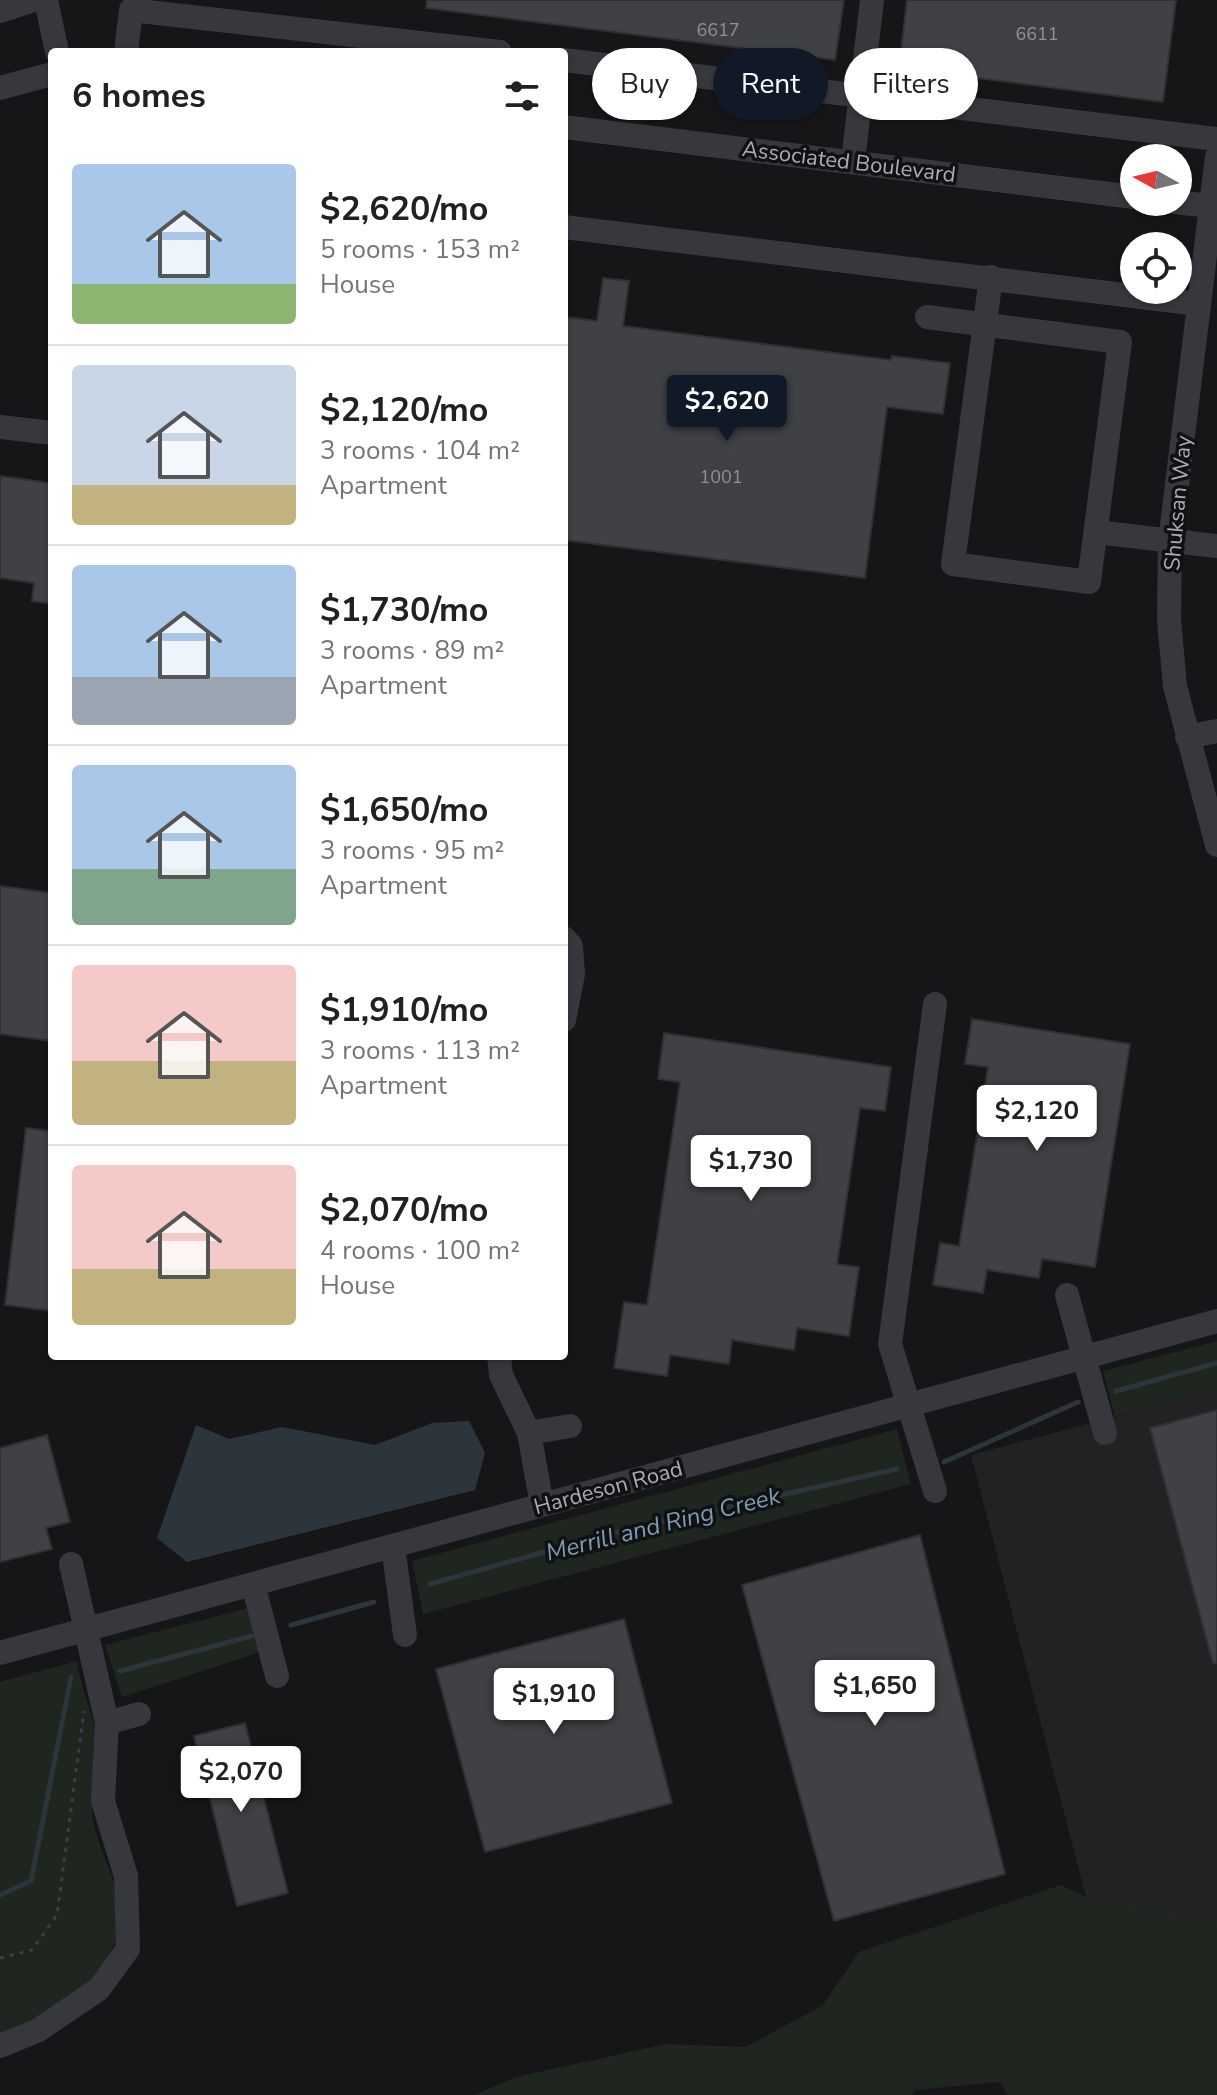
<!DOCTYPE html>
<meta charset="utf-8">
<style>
:root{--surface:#fff;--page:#f6f6f6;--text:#202124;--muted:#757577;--line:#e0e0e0;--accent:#111827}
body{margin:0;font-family:"Nunito Sans",sans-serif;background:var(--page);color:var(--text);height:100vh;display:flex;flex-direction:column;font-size:30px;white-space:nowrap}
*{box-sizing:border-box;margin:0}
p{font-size:26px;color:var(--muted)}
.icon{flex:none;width:44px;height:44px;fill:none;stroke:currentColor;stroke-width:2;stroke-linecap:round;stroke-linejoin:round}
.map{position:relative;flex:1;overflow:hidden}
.side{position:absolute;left:48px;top:48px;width:520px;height:1312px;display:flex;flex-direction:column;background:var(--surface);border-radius:8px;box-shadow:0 2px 6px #0004}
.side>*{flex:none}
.guide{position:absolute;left:592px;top:48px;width:504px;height:72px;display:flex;gap:16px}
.needle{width:52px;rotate:278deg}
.controls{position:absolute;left:1120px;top:144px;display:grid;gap:16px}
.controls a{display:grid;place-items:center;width:72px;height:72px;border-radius:50%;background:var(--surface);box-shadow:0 2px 6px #0004;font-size:40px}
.price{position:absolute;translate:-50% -68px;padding:0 18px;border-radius:8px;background:#fff;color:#222;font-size:26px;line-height:52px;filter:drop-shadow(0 2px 4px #0008)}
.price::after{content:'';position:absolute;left:50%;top:48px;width:24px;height:18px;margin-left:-12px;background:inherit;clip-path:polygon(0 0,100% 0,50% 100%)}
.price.current{background:var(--accent);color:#fff}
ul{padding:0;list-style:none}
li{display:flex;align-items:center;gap:24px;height:200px;padding:0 24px}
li+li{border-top:2px solid var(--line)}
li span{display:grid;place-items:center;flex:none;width:224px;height:160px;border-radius:8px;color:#555}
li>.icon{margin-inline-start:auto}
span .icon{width:96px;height:96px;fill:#fffc;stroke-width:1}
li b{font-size:34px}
h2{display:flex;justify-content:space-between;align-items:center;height:96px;padding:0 24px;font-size:34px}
.chip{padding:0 28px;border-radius:36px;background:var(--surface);box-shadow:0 2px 6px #0004;font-size:28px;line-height:72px}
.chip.current{background:var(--accent);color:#fff}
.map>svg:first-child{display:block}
</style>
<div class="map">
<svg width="1217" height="2095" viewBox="0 0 1217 2095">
<rect width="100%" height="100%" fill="#161618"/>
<path fill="#222225" d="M1217,1389V1921L1213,1922L1086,1897L971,1455Z"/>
<path fill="#1e261f" d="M1217,1341V1389L1115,1416L1103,1371Z
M897,1429L911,1484L423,1614L412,1561Z
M252,1607L261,1652L122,1697L105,1645Z
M77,1661C80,1689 96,1717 97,1745C98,1767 90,1790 92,1812C94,1839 111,1867 117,1894C134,1970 58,2011 0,2036V1682Z
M1061,1885L1086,1897L1217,1921V2095H1008L1000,2082L915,2090L912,2095H474L516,2077L666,2044L745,2047L822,2006L859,1952Z"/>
<path fill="#2c353c" d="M469,1421L485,1453L475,1490L187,1562L157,1538L196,1425L229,1439L282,1427L375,1445L432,1423Z"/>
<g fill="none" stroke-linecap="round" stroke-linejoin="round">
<path stroke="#2c353c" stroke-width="5" d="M1116,1391L1217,1363
M944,1462L1078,1402
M430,1584L608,1534L897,1469
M291,1625L374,1602
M120,1671L252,1636
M0,1895L31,1881L71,1677"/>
</g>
<path fill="#404145" stroke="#303034" stroke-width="2" d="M427,0H844L835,60L426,8Z
M907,0H1176L1163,102L899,68Z
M603,278L629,281L623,326L891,360L892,356L950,363L943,414L887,407L865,578L564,540V317L597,321Z
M0,476L52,483V604L32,601L34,583L0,578Z
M0,886L52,893V1041L0,1034Z
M972,1019L1130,1044L1095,1267L1042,1259L1039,1278L987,1270L983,1293L933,1285L940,1243L959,1246L988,1067L965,1064Z
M664,1033L891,1067L885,1111L860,1108L837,1264L859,1267L849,1336L797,1328L794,1350L732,1340L729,1364L670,1355L667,1376L614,1368L624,1302L647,1305L680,1082L658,1079Z
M26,1128L52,1131V1311L5,1305Z
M1217,1410V1663L1213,1664L1150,1428Z
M47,1435L70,1522L46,1528L52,1549L0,1562V1448Z
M920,1535L1005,1874L834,1921L742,1585Z
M624,1619L672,1803L485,1852L436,1669Z
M245,1723L288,1893L237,1906L194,1736Z"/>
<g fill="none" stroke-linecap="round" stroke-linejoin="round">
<path stroke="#3d3f44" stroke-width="3" stroke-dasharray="4 6" stroke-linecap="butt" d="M0,1958L32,1950L57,1915L84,1711"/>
<path stroke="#37383d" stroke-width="24" d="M46,0L57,52
M0,11L33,0
M126,52L131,10L500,52
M564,60L1217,139
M0,88L52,74
M564,127L1134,197
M1217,157L1170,542L1169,620L1175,686L1217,845
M853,161L872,0
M1175,202L1211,206
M564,227L1199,304
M927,317L1120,342L1089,582L953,564C966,468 978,373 991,277
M0,427L52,433
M1096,532L1217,546
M1187,737L1217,731
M564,938L571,946L573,974L564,1020
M1067,1295L1105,1433
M499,1356L501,1375L529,1433L542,1505
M529,1433L570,1426
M935,1491L890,1344L935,1004
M393,1546L405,1635
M253,1584L277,1676
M0,1653L1217,1321
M107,1723L139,1714
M0,2046L37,2031L99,1989L128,1949L126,1876L103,1801L107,1723L71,1564"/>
</g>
<g text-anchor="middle" stroke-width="7" stroke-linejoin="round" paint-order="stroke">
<g font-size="18" fill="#8e929b">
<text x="718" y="36">6617</text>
<text x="1037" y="40">6611</text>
<text x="721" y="483">1001</text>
</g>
<g font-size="22" fill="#a8adb8" stroke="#111113">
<text transform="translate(849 161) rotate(7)" y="8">Associated Boulevard</text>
<text transform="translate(1177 503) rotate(-85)" y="8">Shuksan Way</text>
<text transform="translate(608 1487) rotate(-15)" y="8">Hardeson Road</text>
</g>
<g font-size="24" font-style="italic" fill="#7f9bb3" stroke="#111113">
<text transform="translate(663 1524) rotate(-14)" y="8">Merrill and Ring Creek</text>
</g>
</g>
</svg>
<div class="controls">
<a><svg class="needle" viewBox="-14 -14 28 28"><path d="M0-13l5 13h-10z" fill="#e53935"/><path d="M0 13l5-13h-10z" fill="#757577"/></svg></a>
<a><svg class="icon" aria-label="locate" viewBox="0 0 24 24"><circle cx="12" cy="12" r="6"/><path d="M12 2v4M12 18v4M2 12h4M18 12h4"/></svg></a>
</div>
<b class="price current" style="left:727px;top:443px">$2,620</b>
<b class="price" style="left:1037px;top:1153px">$2,120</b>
<b class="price" style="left:751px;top:1203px">$1,730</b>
<b class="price" style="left:875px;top:1728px">$1,650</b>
<b class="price" style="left:554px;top:1736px">$1,910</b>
<b class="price" style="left:241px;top:1814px">$2,070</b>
<div class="guide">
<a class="chip">Buy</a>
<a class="chip current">Rent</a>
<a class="chip">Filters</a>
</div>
<section class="side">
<h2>6 homes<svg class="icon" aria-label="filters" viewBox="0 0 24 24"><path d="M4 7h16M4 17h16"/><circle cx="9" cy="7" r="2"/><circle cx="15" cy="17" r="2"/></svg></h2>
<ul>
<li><span style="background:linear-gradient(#a9c7e8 75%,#8fb573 0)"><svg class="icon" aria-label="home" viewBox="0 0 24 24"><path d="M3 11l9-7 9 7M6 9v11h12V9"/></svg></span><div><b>$2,620/mo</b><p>5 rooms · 153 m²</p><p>House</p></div></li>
<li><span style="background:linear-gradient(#c9d6e8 75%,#c2b280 0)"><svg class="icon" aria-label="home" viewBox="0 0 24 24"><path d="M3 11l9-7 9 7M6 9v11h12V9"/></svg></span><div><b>$2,120/mo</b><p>3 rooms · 104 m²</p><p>Apartment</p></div></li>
<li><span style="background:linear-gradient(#a9c7e8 70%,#9aa5b1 0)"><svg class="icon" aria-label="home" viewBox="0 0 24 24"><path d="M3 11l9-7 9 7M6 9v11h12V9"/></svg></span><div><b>$1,730/mo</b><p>3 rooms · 89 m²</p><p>Apartment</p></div></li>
<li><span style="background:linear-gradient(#a9c7e8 65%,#7fa58c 0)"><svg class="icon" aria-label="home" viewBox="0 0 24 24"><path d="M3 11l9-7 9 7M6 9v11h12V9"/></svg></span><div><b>$1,650/mo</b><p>3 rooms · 95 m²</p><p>Apartment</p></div></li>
<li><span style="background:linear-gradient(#f6c9c9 60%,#c2b280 0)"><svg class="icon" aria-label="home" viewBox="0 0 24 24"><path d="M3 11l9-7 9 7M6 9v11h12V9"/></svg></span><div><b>$1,910/mo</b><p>3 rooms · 113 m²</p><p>Apartment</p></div></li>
<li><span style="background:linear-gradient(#f6c9c9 65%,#c2b280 0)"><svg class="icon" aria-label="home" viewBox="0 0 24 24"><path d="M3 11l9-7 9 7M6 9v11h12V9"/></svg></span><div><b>$2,070/mo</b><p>4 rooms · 100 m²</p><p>House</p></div></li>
</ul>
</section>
</div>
